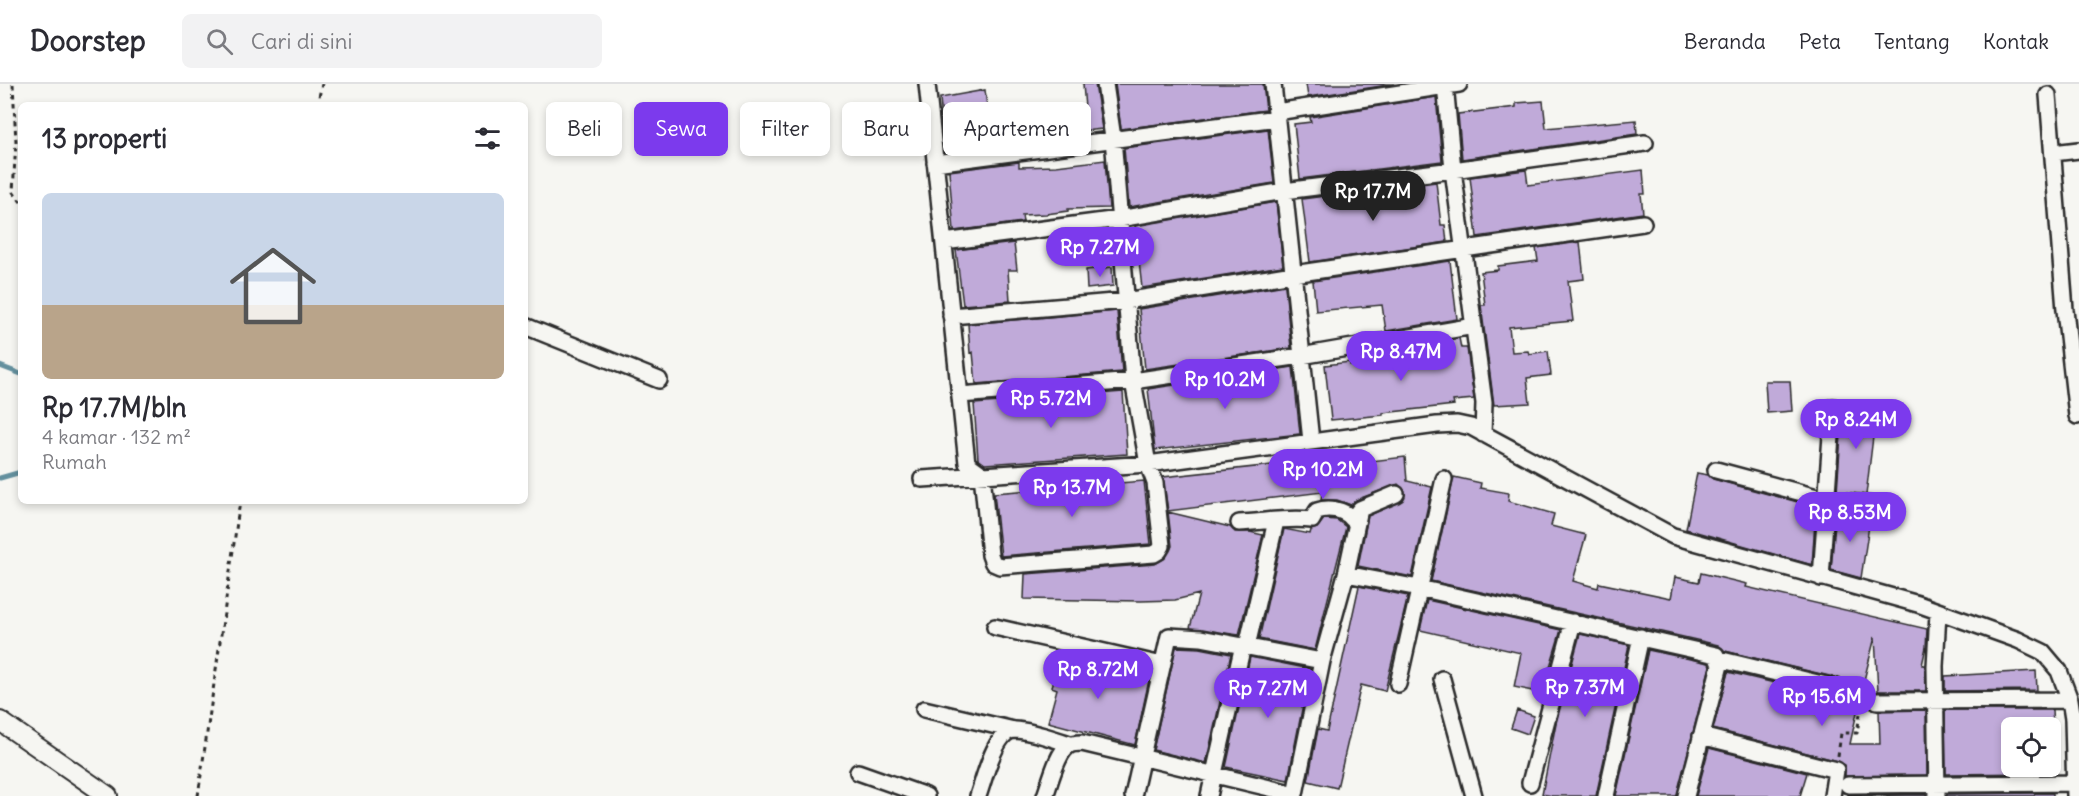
<!DOCTYPE html>
<html lang="id">
<meta charset="utf-8">
<style>
:root{--surface:#fff;--page:#f2f2f3;--text:#2b2b33;--muted:#7c7c81;--line:#e1e1e2;--accent:#7c3aed}
body{margin:0;font-family:Delius,sans-serif;background:var(--page);color:var(--text);height:100vh;display:flex;flex-direction:column;font-size:22px;white-space:nowrap}
*{box-sizing:border-box;margin:0}
p{font-size:20px;color:var(--muted)}
.icon{flex:none;width:33px;height:33px;fill:none;stroke:currentColor;stroke-width:2;stroke-linecap:round;stroke-linejoin:round}
.map{position:relative;flex:1;overflow:hidden}
.panel{position:absolute;left:18px;top:18px;width:510px;height:402px;display:flex;flex-direction:column;background:var(--surface);border-radius:9px;box-shadow:0 3px 9px #0003}
.panel>*{flex:none}
.guide{position:absolute;left:546px;top:18px;width:570px;height:54px;display:flex;gap:12px}
.fabs{position:absolute;left:2001px;top:633px;display:grid;gap:12px}
.fabs a{display:grid;place-items:center;width:60px;height:60px;border-radius:9px;background:var(--surface);box-shadow:0 3px 9px #0003;font-size:30px}
.price{position:absolute;translate:-50% -51px;padding:0 14px;border-radius:21px;background:var(--accent);color:#fff;font-size:20px;line-height:39px;filter:drop-shadow(0 2px 3px #0008)}
.price::after{content:'';position:absolute;left:50%;top:36px;width:18px;height:14px;margin-left:-9px;background:inherit;clip-path:polygon(0 0,100% 0,50% 100%)}
.price.selected{background:#222;color:#fff}
ul{padding:0;list-style:none}
li{display:grid;align-content:center;gap:12px;height:318px;padding:0 24px}
li+li{border-top:2px solid var(--line)}
li span{display:grid;place-items:center;height:186px;border-radius:9px;color:#555}
li>.icon{margin-inline-start:auto}
span .icon{width:108px;height:108px;fill:#fffc;stroke-width:1}
li b{font-size:26px}
h2{display:flex;justify-content:space-between;align-items:center;height:72px;padding:0 24px;font-size:26px}
.pill{padding:0 21px;border-radius:9px;background:var(--surface);box-shadow:0 3px 9px #0003;font-size:21px;line-height:54px}
.pill.selected{background:var(--accent);color:#fff}
header{display:flex;align-items:center;gap:36px;box-sizing:border-box;height:84px;padding:0 30px;background:var(--surface);border-bottom:2px solid var(--line)}
header strong{font-size:28px}
nav{display:flex;gap:33px;margin-inline-start:auto;font-size:21px}
.search{width:420px;height:54px;background:var(--page);display:flex;align-items:center;gap:15px;box-sizing:border-box;padding:0 21px;border-radius:9px;color:var(--muted);font-size:22px}
.map>svg:first-child{display:block}
</style>
<header>
<strong>Doorstep</strong>
<div class="search"><svg class="icon" aria-label="search" viewBox="0 0 24 24"><circle cx="10" cy="10" r="6"/><path d="M15 15l6 6"/></svg>Cari di sini</div>
<nav><a>Beranda</a><a>Peta</a><a>Tentang</a><a>Kontak</a></nav>
</header>
<div class="map">
<svg width="2079" height="712" viewBox="0 0 2079 712">
<rect width="100%" height="100%" fill="#f6f6f2"/>
<filter id="ink" filterUnits="userSpaceOnUse"><feTurbulence type="fractalNoise" baseFrequency=".0167" numOctaves="2"/><feDisplacementMap in="SourceGraphic" scale="12" xChannelSelector="R" yChannelSelector="G"/><feConvolveMatrix kernelMatrix="1 2 1 2 8 2 1 2 1" color-interpolation-filters="sRGB"/></filter>
<g filter="url(#ink)">
<g fill="none" stroke-linecap="round" stroke-linejoin="round">
<path stroke="#64909e" stroke-width="5" d="M0,282L21,290
M0,394L21,388"/>
</g>
<path fill="#c0aad9" stroke="#2b2b2b" stroke-width="1.5" d="M1083,0H1095L1102,45L1066,49L1064,28L1085,24Z
M1115,0H1263L1266,26L1121,45Z
M1306,0H1395L1308,13Z
M985,6L988,32L997,31L999,61L947,68V60H944L940,14Z
M1436,13L1442,77L1300,95L1294,40L1311,38L1310,33Z
M1543,17L1546,44L1636,36L1637,50L1462,75L1458,30L1516,23V19Z
M1268,45L1274,99L1129,123L1124,64Z
M1105,76L1109,124L1068,125V127L1046,130L1022,131L1023,138L954,147L949,87L1019,78V83L1056,82Z
M1526,86L1528,101L1643,86L1645,110H1641L1643,129L1477,153L1470,93Z
M1436,98L1441,141H1445L1447,158L1310,178L1302,115Z
M1276,118L1283,182L1142,204L1135,142Z
M1580,158L1584,195L1568,197L1573,237L1509,243L1512,268L1528,267L1529,270L1548,267L1551,291L1527,294L1530,319L1494,321L1481,221H1485L1481,188L1498,186V182L1538,177L1536,164Z
M1014,159L1017,186H1008L1010,217L963,221L956,166Z
M1450,177L1457,235L1386,247L1382,221L1316,227L1313,197Z
M1112,183L1113,202L1087,205L1086,186Z
M1285,201L1291,264L1145,285L1139,225Z
M1117,227L1122,288L976,300L973,268L970,269L968,240Z
M1459,254L1461,264H1467L1474,315L1453,317L1454,321L1383,329V331L1331,336L1325,281L1350,278V281L1405,274L1404,264Z
M1293,283L1300,350L1155,366L1148,305Z
M1765,297H1790L1792,327L1767,329Z
M1123,308L1127,370L985,380L978,375L974,320Z
M1843,323L1876,328L1866,411L1837,407Z
M1405,373L1407,397L1432,403L1412,493L1358,482L1368,432L1403,416L1405,407L1398,400L1356,416L1351,421L1337,416H1321L1322,408L1168,427L1163,393L1310,377L1311,384Z
M1697,389L1708,391L1713,395L1816,423L1812,481L1686,445Z
M1454,393L1481,399L1480,404L1509,409L1508,417L1554,430L1551,442L1586,451L1573,497L1598,504L1599,499L1671,514L1675,493L1699,498L1701,489L1747,500L1746,503L1927,545L1926,563L1922,581H1925L1926,607H1878L1875,553L1863,600L1725,567L1718,561L1644,544L1431,497Z
M1144,397L1151,460L1001,472L994,409Z
M1836,427L1863,430V434L1870,435L1861,494L1831,486Z
M1168,428L1230,443L1235,448H1250L1263,451L1239,551L1190,544L1199,510L1175,516L1141,517L1024,515L1025,490L1155,480L1164,475L1172,462Z
M1324,435L1337,436L1346,443L1315,566L1259,555L1284,445L1310,450L1311,446L1317,444Z
M1359,502L1408,512L1385,607L1361,601L1337,704L1308,697L1318,645L1327,647Z
M1427,516L1561,546L1542,609L1514,603L1521,569L1420,546Z
M1580,550L1629,561L1596,712H1552L1542,710L1556,639Z
M1176,563L1200,564L1231,570L1206,679L1153,666Z
M1648,566L1709,579L1710,582L1677,712H1616Z
M1060,572L1149,596L1135,661L1048,638L1057,605L1052,603Z
M1250,573L1310,585L1288,696L1226,683Z
M2036,587L2037,606L1945,607V592Z
M1728,588L1859,619L1850,660H1880L1879,627L1926,626L1927,691L1845,692V681L1838,677L1713,645Z
M1517,626L1534,632L1528,650L1511,644Z
M1945,626H2052L2053,644H2012V682H2053V689L1946,690Z
M1709,664L1807,689L1800,712H1696Z
M2053,709V712H1947V710Z
M1927,710V712H1847V711Z"/>
<g fill="none" stroke-linecap="round" stroke-linejoin="round">
<defs>
<path id="minor" d="M927,0L967,379L982,390L990,471L993,479L1000,482L1154,470L1159,467L1162,462L1155,399L1148,380L1133,297L1113,54L1105,0
M1273,0L1311,357
M1445,0L1453,86L1484,319L1483,350
M2048,11L2065,226L2077,332
M1276,28L1459,0
M2053,69L2079,66
M935,79L1277,34
M944,158L1119,135L1284,107L1453,86L1645,59
M951,232L1125,217L1293,190L1643,139
M525,242L659,296
M960,311L1133,297L1301,272L1474,242
M1716,386L1828,416L1880,422
M922,395L1148,380L1437,341L1457,340L1471,343L1673,452L1918,520L2018,556L2043,568L2059,587L2070,616L2073,635L2075,712
M1239,439C1263,438 1288,433 1312,436L1317,427C1328,423 1344,425 1352,435L1360,425L1396,410
M1346,490L1419,504L1716,571L1720,581L1686,712
M1821,494L1833,323
M995,543L1162,581
M1247,562L1276,437
M1718,575L1863,610
M1442,595L1474,712
M1398,600L1444,395
M1877,617L2070,616
M924,625L1014,646
M1701,652L1836,686L1832,712
M858,688L926,712
M1530,699L1573,538
M1848,701L2076,699
M978,712C984,696 995,646 1015,646C1033,647 1053,655 1070,660
M1045,712C1050,699 1057,669 1068,662C1072,659 1077,659 1082,659L1295,710L1322,577L1346,490L1360,425
M1133,712L1169,552L1201,554L1322,577
M1209,712L1243,561
M1606,712L1641,553
M1937,712L1935,582L1938,529"/>
<path id="tertiary" d="M0,637L108,712"/>
</defs>
<use href="#minor" stroke="#2b2b2b" stroke-width="20"/>
<use href="#tertiary" stroke="#2b2b2b" stroke-width="22"/>
<path stroke="#2b2b2b" stroke-width="3" stroke-dasharray="4.5 4.5" stroke-linecap="butt" d="M13,0L16,58L13,108L21,118
M317,21L322,0
M1838,672L1841,649H1857L1861,623
M198,712L240,417"/>
<use href="#minor" stroke="#f6f6f2" stroke-width="15"/>
<use href="#tertiary" stroke="#f6f6f2" stroke-width="18"/>
</g>
</g>
</svg>
<div class="fabs">
<a><svg class="icon" aria-label="locate" viewBox="0 0 24 24"><circle cx="12" cy="12" r="6"/><path d="M12 2v4M12 18v4M2 12h4M18 12h4"/></svg></a>
</div>
<b class="price selected" style="left:1373px;top:138px">Rp 17.7M</b>
<b class="price" style="left:1100px;top:194px">Rp 7.27M</b>
<b class="price" style="left:1401px;top:298px">Rp 8.47M</b>
<b class="price" style="left:1225px;top:326px">Rp 10.2M</b>
<b class="price" style="left:1051px;top:345px">Rp 5.72M</b>
<b class="price" style="left:1856px;top:366px">Rp 8.24M</b>
<b class="price" style="left:1323px;top:416px">Rp 10.2M</b>
<b class="price" style="left:1072px;top:434px">Rp 13.7M</b>
<b class="price" style="left:1850px;top:459px">Rp 8.53M</b>
<b class="price" style="left:1098px;top:616px">Rp 8.72M</b>
<b class="price" style="left:1585px;top:634px">Rp 7.37M</b>
<b class="price" style="left:1268px;top:635px">Rp 7.27M</b>
<b class="price" style="left:1822px;top:643px">Rp 15.6M</b>
<div class="guide">
<a class="pill">Beli</a>
<a class="pill selected">Sewa</a>
<a class="pill">Filter</a>
<a class="pill">Baru</a>
<a class="pill">Apartemen</a>
</div>
<section class="panel">
<h2>13 properti<svg class="icon" aria-label="filters" viewBox="0 0 24 24"><path d="M4 7h16M4 17h16"/><circle cx="9" cy="7" r="2"/><circle cx="15" cy="17" r="2"/></svg></h2>
<ul>
<li><span style="background:linear-gradient(#c9d6e8 60%,#b9a48a 0)"><svg class="icon" aria-label="home" viewBox="0 0 24 24"><path d="M3 11l9-7 9 7M6 9v11h12V9"/></svg></span><div><b>Rp 17.7M/bln</b><p>4 kamar · 132 m²</p><p>Rumah</p></div></li>
</ul>
</section>
</div>
